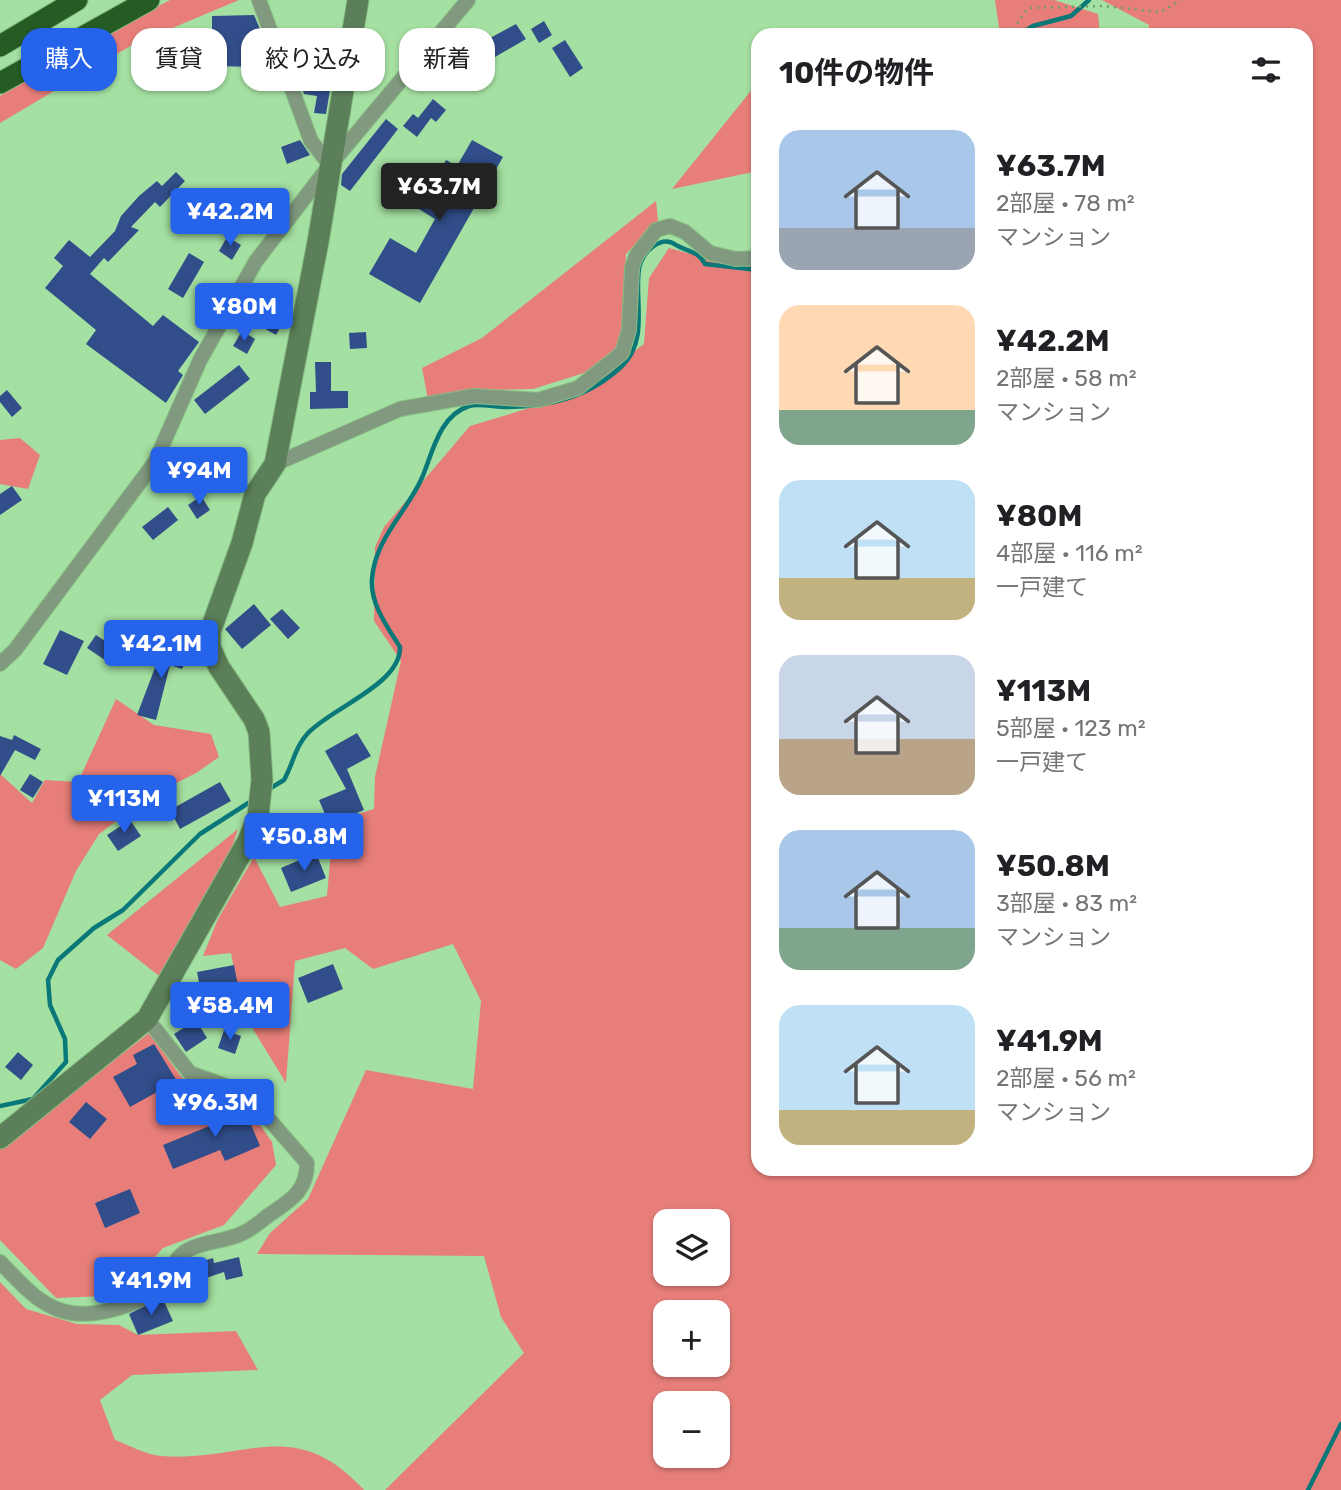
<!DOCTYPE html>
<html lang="ja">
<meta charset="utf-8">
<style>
:root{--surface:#fff;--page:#f2f2f2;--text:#202124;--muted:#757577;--accent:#2563eb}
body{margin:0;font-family:Rubik,"Noto Sans JP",sans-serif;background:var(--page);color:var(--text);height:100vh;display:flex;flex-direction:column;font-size:26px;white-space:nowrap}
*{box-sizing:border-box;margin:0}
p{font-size:23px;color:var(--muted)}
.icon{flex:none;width:38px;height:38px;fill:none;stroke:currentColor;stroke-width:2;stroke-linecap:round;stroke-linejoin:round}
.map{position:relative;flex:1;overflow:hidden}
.drawer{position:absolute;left:751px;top:28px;width:562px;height:1148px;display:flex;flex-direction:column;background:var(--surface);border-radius:21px;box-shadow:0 2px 5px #0004}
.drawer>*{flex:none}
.top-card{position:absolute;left:21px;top:28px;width:625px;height:63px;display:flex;gap:14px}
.fabs{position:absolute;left:653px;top:1209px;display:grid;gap:14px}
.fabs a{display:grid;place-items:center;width:77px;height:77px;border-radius:14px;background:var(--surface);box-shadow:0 2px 5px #0004;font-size:35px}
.price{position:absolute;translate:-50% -60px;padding:0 16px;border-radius:7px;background:var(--accent);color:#fff;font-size:23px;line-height:46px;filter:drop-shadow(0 2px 4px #0008)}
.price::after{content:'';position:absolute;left:50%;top:42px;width:21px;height:16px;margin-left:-10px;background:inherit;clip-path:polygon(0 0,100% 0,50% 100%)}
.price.selected{background:#222;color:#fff}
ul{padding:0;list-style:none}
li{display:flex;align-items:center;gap:21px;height:175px;padding:0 28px}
li span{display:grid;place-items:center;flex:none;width:196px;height:140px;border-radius:21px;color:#555}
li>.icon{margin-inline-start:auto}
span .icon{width:84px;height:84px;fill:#fffc;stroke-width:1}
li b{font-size:30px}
h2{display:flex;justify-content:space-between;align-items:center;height:84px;padding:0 28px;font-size:30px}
.tag{padding:0 24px;border-radius:21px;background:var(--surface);box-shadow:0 2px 5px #0004;font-size:24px;line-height:63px}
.tag.selected{background:var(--accent);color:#fff}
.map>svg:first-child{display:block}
</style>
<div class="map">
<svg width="1341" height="1490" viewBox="0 0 1341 1490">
<rect width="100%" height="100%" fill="#a4e0a1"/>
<path fill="#e77e79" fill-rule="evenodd" d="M170,0H239L132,45L0,123V96L33,73Z
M995,0H1054L1098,14L1100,35H1000Z
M1102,0H1341V1490H385L524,1353L501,1317L484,1256L257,1254L270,1233L308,1199L366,1070L473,1089L481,1001L453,944L373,969L345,948L295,961L286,1083L242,1011L231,953L203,956L218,919L254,857L280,907L327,896L331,850L280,849L282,837L374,809L375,777L401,661L374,621L375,547L384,527L470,426L579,393L644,344L649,278L669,248L731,265L758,263V1169H1306V35H1148L1149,25ZM665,1222H718V1274H665ZM665,1312H718V1365H665ZM665,1404H718V1456H665Z
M758,82V171L672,189Z
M656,201L658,221L626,254L623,343L584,373L533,389L483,390L428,400L422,368L482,338Z
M20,438L40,455L28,489L0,484V440Z
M116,699L154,725L211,734L219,757L196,773L149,797L99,834L76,871L43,948L16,969L0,960V774L32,803L45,780L78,782Z
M238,829L224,872L163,979L107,935Z
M149,1033L186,1083L242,1099L272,1142L276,1165L224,1225L163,1248L128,1287L105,1296L56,1298L0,1240V1149Z
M0,1282L26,1309L77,1324L119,1325L138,1335L236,1331L258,1370L132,1375L100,1400L115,1440C129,1445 146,1455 161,1456C246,1463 293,1413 364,1490H0Z"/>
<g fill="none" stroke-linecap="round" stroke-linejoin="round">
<path stroke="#0a7878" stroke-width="4.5" d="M1019,35L1033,26L1071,16L1089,0
M269,789L284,780C293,764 295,747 308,733C333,707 401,684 400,647C388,628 370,604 372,579C375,539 405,514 421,480C432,456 438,416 469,406C478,403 495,407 506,407C550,407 589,397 622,366C649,340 634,300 639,269C642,252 661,234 676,245C688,252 699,251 705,264L758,270
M0,1106L33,1099L66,1062L65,1039L50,1005L48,980L58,960L94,928L123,910L200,834L253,800
M1308,1490L1341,1424"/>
</g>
<path fill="#314e8a" d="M254,15L260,29L257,67L168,65V48H212V16Z
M544,21L552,35L539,43L531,29Z
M516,24L526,39L478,67L468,50Z
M565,40L583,68L570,77L552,48Z
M310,44L337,48L326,114L314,113L317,96L304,94L303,91Z
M433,99L446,110L436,122L431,118L417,137L403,126L413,114L418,118Z
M386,119L398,129L350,191L341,185L342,174Z
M300,140L310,155L287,164L281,147Z
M472,140L503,157L420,303L369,274L390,238L416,253L435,219L414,206L422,192L427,194L446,160L457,166Z
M176,172L185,181L160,207L155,202L131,227L139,230L108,262L104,258L90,274L153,326L163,315L199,342L178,371L183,375L166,403L86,344L96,330L45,288L63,266L54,258L69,240L90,257L115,231L121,216L139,196L157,181L162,186Z
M227,237L241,245L232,260L219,251Z
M189,253L204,262L183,298L168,289Z
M271,313L284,321L276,335L262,327Z
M242,331L255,339L247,354L233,346Z
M366,332L367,348L350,349L349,333Z
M315,362H331V391H348V408L310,409V392H316Z
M239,365L250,379L205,414L194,400Z
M7,390L22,408L12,417L0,402V396Z
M12,486L22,500L0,515V494Z
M201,496L210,510L197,519L188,505Z
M168,507L178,520L153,540L142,527Z
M254,604L271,625L242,649L225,629Z
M282,609L300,628L288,639L270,619Z
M60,630L84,641L67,675L43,664Z
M96,635L114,647L105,660L87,648Z
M164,644L189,653L182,669L170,665L156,720L137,715Z
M357,733L371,756L347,769L364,810L329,824L319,800L346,789L325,751Z
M14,735L41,749L35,760L15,750L0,776V736L12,740Z
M30,774L43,782L33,798L20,790Z
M220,782L231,801L180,829L170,810Z
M130,820L141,836L118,851L107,835Z
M316,853L326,878L291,892L281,868Z
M333,964L343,989L308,1003L298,978Z
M234,965L239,991L202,998L197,972Z
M196,1020L207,1038L186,1052L174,1034Z
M224,1030L241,1036L235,1054L218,1048Z
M154,1044L177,1081L130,1107L113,1077L137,1064L133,1055Z
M18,1052L33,1065L21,1080L5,1067Z
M229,1101L246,1123L250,1122L260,1146L225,1161L220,1150L173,1169L163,1145L212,1125L206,1118Z
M86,1102L107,1119L90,1139L69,1122Z
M130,1189L140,1213L105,1228L95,1203Z
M239,1257L243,1276L226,1280L224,1272L197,1281L191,1265L213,1258L214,1263Z
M162,1297L173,1321L138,1335L129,1314Z"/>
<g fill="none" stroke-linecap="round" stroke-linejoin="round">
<defs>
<path id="street" d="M259,0L311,141L330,165
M275,464L400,409L474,396L538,400L578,388L622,353L629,330L632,268L636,256L656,230L670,226L685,232L710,253L736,259L758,258
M0,664L15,650L155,462L200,360L256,261L330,165L468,0
M0,1262C21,1283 41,1309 72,1313C98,1317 144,1304 162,1284C173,1271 173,1256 192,1248C208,1241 227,1241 243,1233C252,1229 261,1221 269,1215C291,1200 307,1191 307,1163L246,1093L190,1073L147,1019"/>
<path id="secondary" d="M0,1138L147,1019L248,841L258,816L262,780L259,732L254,719L219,667L210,647V632L242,543L255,494L275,464L318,242L358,0"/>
<path id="highway" d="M0,46L77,0
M0,83L149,0"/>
</defs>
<use href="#street" stroke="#87bc84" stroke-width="16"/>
<use href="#secondary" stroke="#87bc84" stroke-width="23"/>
<use href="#highway" stroke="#87bc84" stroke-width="23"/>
<path stroke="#6f9e6d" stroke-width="2.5" stroke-dasharray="2 5" stroke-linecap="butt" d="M1009,35L1028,8L1103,6L1161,12L1181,0"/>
<use href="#street" stroke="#81997f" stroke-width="14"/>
<use href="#secondary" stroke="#5b8059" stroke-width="21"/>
<use href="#highway" stroke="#245c24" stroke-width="21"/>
</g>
</svg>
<div class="fabs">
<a><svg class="icon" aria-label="layers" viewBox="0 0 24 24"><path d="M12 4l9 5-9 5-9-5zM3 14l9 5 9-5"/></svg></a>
<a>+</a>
<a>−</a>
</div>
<b class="price selected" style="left:439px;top:223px">¥63.7M</b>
<b class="price" style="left:230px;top:248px">¥42.2M</b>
<b class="price" style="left:244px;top:343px">¥80M</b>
<b class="price" style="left:199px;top:507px">¥94M</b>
<b class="price" style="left:161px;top:680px">¥42.1M</b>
<b class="price" style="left:124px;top:835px">¥113M</b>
<b class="price" style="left:304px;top:873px">¥50.8M</b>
<b class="price" style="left:230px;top:1042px">¥58.4M</b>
<b class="price" style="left:215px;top:1139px">¥96.3M</b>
<b class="price" style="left:151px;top:1317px">¥41.9M</b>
<div class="top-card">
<a class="tag selected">購入</a>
<a class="tag">賃貸</a>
<a class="tag">絞り込み</a>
<a class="tag">新着</a>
</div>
<section class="drawer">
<h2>10件の物件<svg class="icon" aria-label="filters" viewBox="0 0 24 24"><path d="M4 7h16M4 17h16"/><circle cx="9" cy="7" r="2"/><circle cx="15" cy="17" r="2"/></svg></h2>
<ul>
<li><span style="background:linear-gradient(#a9c7e8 70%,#9aa5b1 0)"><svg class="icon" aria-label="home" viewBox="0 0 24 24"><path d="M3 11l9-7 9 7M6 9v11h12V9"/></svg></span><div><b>¥63.7M</b><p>2部屋 · 78 m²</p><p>マンション</p></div></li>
<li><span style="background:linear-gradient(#ffd9b3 75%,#7fa58c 0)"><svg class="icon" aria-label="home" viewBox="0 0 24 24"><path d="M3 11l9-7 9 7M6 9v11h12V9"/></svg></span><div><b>¥42.2M</b><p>2部屋 · 58 m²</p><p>マンション</p></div></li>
<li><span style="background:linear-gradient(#bfe0f5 70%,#c2b280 0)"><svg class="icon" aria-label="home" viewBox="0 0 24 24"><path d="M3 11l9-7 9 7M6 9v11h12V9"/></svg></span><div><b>¥80M</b><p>4部屋 · 116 m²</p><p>一戸建て</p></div></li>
<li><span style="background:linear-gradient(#c9d6e8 60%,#b9a48a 0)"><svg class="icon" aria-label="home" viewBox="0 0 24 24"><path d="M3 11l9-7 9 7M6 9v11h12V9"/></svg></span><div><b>¥113M</b><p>5部屋 · 123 m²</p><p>一戸建て</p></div></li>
<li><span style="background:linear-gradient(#a9c7e8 70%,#7fa58c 0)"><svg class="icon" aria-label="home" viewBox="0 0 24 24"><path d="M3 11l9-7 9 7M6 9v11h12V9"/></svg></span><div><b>¥50.8M</b><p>3部屋 · 83 m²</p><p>マンション</p></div></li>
<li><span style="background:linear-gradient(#bfe0f5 75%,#c2b280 0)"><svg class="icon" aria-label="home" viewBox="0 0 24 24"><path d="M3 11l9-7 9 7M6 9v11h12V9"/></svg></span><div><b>¥41.9M</b><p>2部屋 · 56 m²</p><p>マンション</p></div></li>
</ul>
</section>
</div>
